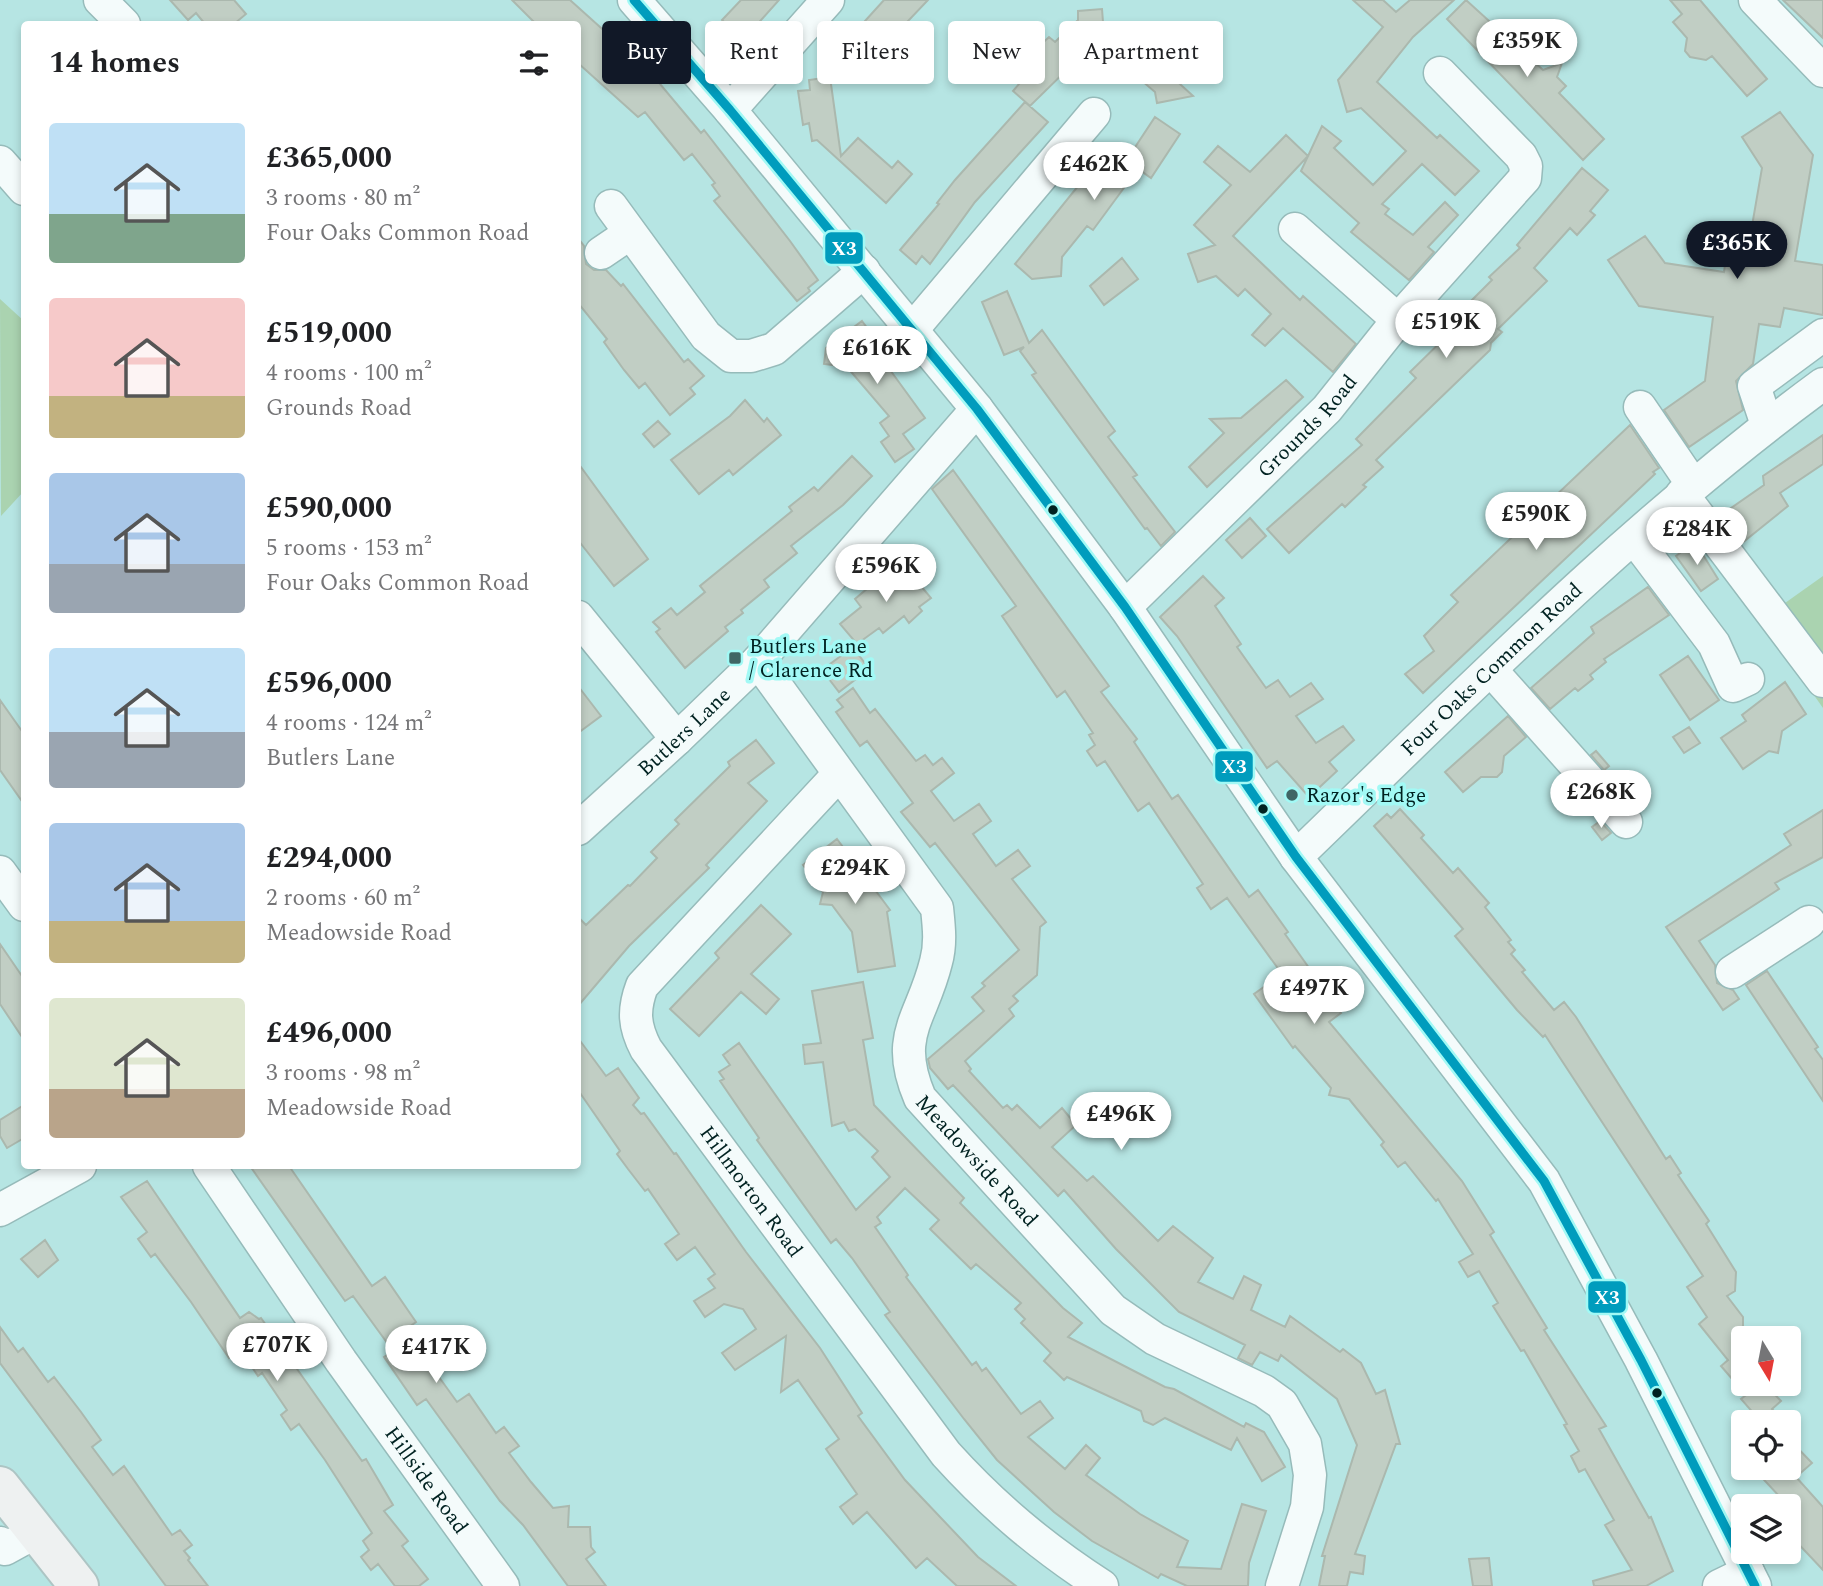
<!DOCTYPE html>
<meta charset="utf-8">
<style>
:root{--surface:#fff;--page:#f2f2f2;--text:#202124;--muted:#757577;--accent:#111827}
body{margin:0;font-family:Spectral,serif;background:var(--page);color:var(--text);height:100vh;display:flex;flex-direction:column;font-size:26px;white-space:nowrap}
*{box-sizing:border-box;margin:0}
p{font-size:23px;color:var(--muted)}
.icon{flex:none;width:38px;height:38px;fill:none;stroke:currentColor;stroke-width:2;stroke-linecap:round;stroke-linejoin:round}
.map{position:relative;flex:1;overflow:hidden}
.drawer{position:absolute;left:21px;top:21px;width:560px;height:1148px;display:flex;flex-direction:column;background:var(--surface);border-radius:7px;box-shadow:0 4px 10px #0003}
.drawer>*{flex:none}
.hud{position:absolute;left:602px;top:21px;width:665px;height:63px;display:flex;gap:14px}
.needle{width:46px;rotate:170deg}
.buttons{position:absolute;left:1731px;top:1326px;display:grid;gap:14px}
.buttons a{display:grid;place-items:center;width:70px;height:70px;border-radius:7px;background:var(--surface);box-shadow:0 4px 10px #0003;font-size:35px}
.price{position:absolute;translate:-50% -60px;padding:0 16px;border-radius:24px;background:#fff;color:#222;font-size:23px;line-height:46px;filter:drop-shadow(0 2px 4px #0008)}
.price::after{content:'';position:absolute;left:50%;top:42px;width:21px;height:16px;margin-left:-10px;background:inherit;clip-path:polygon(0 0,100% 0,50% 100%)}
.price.on{background:var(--accent);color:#fff}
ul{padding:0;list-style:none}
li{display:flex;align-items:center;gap:21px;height:175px;padding:0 28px}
li span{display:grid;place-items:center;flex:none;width:196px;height:140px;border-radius:7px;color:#555}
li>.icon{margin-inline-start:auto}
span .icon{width:84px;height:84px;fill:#fffc;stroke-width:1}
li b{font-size:30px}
h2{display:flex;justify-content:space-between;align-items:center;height:84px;padding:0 28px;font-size:30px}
.tag{padding:0 24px;border-radius:7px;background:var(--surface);box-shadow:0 4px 10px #0003;font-size:24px;line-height:63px}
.tag.on{background:var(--accent);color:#fff}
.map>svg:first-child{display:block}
</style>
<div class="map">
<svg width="1823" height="1586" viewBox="0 0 1823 1586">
<rect width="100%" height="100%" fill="#b6e5e3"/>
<path fill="#aad3b0" d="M0,299L24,321V491L1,516Z
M1823,576V708L1761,620Z"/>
<path fill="#c1cec4" stroke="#abb8ae" stroke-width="2" d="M170,0H234L246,14L234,24H205L196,13L188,20Z
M512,0H570L650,72L701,133L704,130L790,241L818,280L808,288L810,291L797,301L714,201L720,196L712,185L715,183L692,154L684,160L645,112L638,117L578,63V24H536Z
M741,0H779L743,40L722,20Z
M884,0H928L869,62L846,42Z
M1353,0H1383L1396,12L1410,0H1454L1413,37L1377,82L1437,138L1440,135L1479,171L1455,195L1422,164L1382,204L1389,209L1385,214L1413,235L1445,202L1458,215L1428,247L1434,252L1409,280L1351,232L1359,223L1301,171L1322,126L1341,141L1334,148L1373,185L1406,151L1361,108L1347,112L1338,80L1383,27Z
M1466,0L1543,70L1562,63L1557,77L1566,86L1559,93L1604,139L1583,160L1447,19Z
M1670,0H1700L1767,79L1747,96L1712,56L1706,60L1690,57L1685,51L1687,38L1673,22L1682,14Z
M1783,0H1823V38Z
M1102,9L1105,48L1122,28L1174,70L1170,75L1193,96L1157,103L1155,92L1106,50L1085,52L1030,106L1013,91L1025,77L1022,73L1041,54L1036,49L1049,37L1055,42L1078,20V11Z
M830,77L841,156L858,138L892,168L898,161L912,174L886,203L817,140L812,141L809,123L803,125L798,91L810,90L809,80Z
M1025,102L1048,122L975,202L930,264L922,256L916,264L900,250L939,204L937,203L955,180Z
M1780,112L1813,155L1795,261L1823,265V315L1784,308L1780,327L1759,324L1753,364L1736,381L1743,410L1689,447L1664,410L1705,381L1713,317L1639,306L1608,260L1645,236L1665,263L1724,272L1727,251L1747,255L1762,168L1742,137Z
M1155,117L1180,134L1151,178L1141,171L1133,183L1120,174L1129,181L1093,230L1087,226L1062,257L1061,276L1032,279L1015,264L1100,159L1118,173Z
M1286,135L1308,156L1233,236L1300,300L1303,296L1356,344L1333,372L1283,328L1265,346L1252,335L1271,314L1245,289L1238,296L1216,276L1198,282L1188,254L1215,245L1194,225L1231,185L1204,162L1218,146L1250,172Z
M1582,168L1608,190L1590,211L1595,215L1577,235L1570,228L1534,268L1547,281L1498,329L1502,332L1491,343L1490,350L1376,460L1383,467L1363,485L1366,487L1345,507L1342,504L1289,553L1267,529L1362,445L1356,439L1416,378L1410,372L1457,326L1455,324L1475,304L1471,301L1492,280L1489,277L1520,248L1517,245Z
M578,238L584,246L586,264L594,270H606L621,286L623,284L684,362L688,359L704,376L690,388L695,394L670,415L645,383L639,388L624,370L604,342L607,339L578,303Z
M1122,258L1138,279L1104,305L1090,286Z
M1007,291L1029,343L1042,330L1115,431L1108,437L1137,475L1133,477L1175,532L1161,546L1147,528L1145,529L1032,375L1036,373L1020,351L1024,347L1004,355L982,302Z
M862,321L874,337L869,341L925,418L903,434L914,449L895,462L881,442L889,436L880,423L889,416L847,367L824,364L826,348Z
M1286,380L1303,397L1207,487L1189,467L1224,433L1210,419L1241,418Z
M745,400L764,422L767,418L781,435L733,475L729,470L699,494L671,460L730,416Z
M658,421L670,434L654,447L643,434Z
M1630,425L1659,468L1653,472L1655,474L1423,693L1405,674L1434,651L1424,636L1458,602L1451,595Z
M1823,435V464L1780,493L1788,506L1742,543L1721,515L1764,485L1763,476Z
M852,456L872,476L843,505L791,546L797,553L764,580L769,587L741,610L743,613L725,627L728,631L685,668L656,632L660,629L653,622L671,608L677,615L705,592L700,586L792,511L789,507L814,487L818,491Z
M578,463L648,559L614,586L578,540Z
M953,470L1109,686L1101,692L1137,739L1134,742L1172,799L1178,795L1249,897L1258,890L1288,932L1285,934L1341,1013L1329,1022L1462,1181L1494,1232L1490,1235L1547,1328L1544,1330L1606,1426L1599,1429L1649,1518L1651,1517L1673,1571L1646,1586H1594L1593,1581L1632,1570L1605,1525L1614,1520L1585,1469L1579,1472L1571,1456L1579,1451L1564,1425L1567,1424L1524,1350L1521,1351L1493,1306L1498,1303L1479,1271L1468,1277L1459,1262L1473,1254L1438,1199L1436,1201L1405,1162L1398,1167L1381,1145L1384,1142L1349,1099L1329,1095L1331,1088L1295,1046L1293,1048L1254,994L1282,974L1227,898L1211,909L1197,888L1203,884L1149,803L1138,811L1105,761L1097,766L1087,751L1095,745L1089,735L1093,733L1065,691L1057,697L1002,616L1016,606L932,489Z
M1250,518L1266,536L1242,558L1226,540Z
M1695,542L1718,579L1701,591L1676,556Z
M900,561L931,598L919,607L922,611L909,623L904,616L883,633L879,628L857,644L840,624L861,607L855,599Z
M1203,576L1224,598L1215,606L1241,644L1237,647L1266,688L1278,680L1290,697L1311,683L1323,699L1296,716L1316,743L1343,726L1354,740L1329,762L1337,771L1309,797L1277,761L1267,768L1177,636L1160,617Z
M1648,587L1669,615L1604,659L1606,662L1590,675L1593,679L1578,691L1575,688L1550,709L1531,688L1594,633L1591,627Z
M853,647L869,669L839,692L822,670Z
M1688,656L1719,700L1690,720L1660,675Z
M1785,682L1806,714L1782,731L1778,753L1769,751L1743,769L1721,738L1746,721L1742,715Z
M578,686L601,716L578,733Z
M853,688L870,713L875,709L916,761L925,755L933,765L942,758L954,773L931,791L954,821L979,804L991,821L973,834L996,866L1018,850L1030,866L1012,879L1046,922L1040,927L1037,975L1013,996L1018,1001L1009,1009L1014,1016L965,1061L971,1069L969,1071L1003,1108L1007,1105L1012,1110L1017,1105L1040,1128L1062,1108L1076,1125L1052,1147L1087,1181L1093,1176L1158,1241L1173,1226L1213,1258L1198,1282L1233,1299L1244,1276L1261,1285L1251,1310L1285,1327L1290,1316L1340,1352L1343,1349L1361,1363L1376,1394L1385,1390L1400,1444H1396L1355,1554L1365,1556L1363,1574L1350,1572L1347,1586H1319L1325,1556H1322L1357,1445L1337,1399L1281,1355L1278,1361L1260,1352L1252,1365L1238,1358L1245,1345L1179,1312L1116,1249L1064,1190L1058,1196L953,1085L948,1089L930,1068L928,1059L984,1011L972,997L985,986L982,983L1019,950L935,843L930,847L901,812L913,803L867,741L860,746L836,712L843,707L837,700Z
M0,700L24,734V804L0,770Z
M1508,716L1526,737L1504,756L1502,772L1497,777H1481L1463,792L1445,772Z
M1689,727L1700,743L1684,753L1673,737Z
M756,740L774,763L748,783L767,801L706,865L709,868L629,946L578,1006V917L586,925L628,885L630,886L657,858L651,852L679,824L675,820L730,766L728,762Z
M1596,751L1609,766L1604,770L1591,755Z
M1400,809L1424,835L1421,838L1453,873L1458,868L1489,903L1485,907L1511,940L1508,942L1515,950L1511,954L1525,970L1522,972L1554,1010L1564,1002L1576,1017L1666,1159L1670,1156L1681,1173L1678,1175L1709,1221L1706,1224L1736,1272L1735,1291L1727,1296L1743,1317V1384H1765L1781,1401L1772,1409L1785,1423H1762L1741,1399L1746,1395L1721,1366L1728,1360L1699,1324L1707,1317L1687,1287L1703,1276L1545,1035L1543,1037L1517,1010L1455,936L1463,929L1374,826L1387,814L1391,818Z
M1823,810V857L1775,883L1779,889L1699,941L1715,965L1717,983L1733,990L1739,999L1723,1010L1666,927L1791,845L1784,834Z
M1600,821L1611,833L1602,840L1592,827Z
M837,839L890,910L887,912L895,966L858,972L852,932L832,905L820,904L823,892L803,865Z
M761,905L791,934L751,974L779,999L766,1014L741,992L699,1036L670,1009L719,958L715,953Z
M0,944L24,979V1040L0,1004Z
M1767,971L1818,1047L1815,1049L1823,1060V1101L1746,985Z
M863,982L873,1038L863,1040L874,1105L964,1198L960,1203L1063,1308L1082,1323L1068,1337L1165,1387L1174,1389L1244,1427L1246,1423L1264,1432L1285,1467L1262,1481L1237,1438L1231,1450L1165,1418L1153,1425L1144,1421L1141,1411L1067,1377L1064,1380L1044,1361L1051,1353L1021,1323L1025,1319L1015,1309L1021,1303L976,1264L971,1269L930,1229L939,1220L905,1188L877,1217L881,1223L875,1227L904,1269L908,1275L906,1277L972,1365L976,1362L982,1371L986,1368L1021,1414L1040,1401L1053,1418L1028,1437L1065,1469L1086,1445L1100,1458L1086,1475L1140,1514L1188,1541L1177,1567L1221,1569L1242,1504L1266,1511L1249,1563L1248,1586H1187L1161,1574L1158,1578L1092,1541L1054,1512L997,1460L964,1419L885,1315L890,1312L852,1258L836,1239L831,1243L757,1140L759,1138L720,1081L724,1079L719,1072L730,1065L723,1055L739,1043L856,1210L890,1177L872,1157L878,1151L855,1129L849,1131L844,1122L832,1126L823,1062L805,1064L803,1045L821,1043L812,991Z
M578,1038L606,1076L618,1068L639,1098L633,1105L641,1114L644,1113L674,1154L676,1153L746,1252L820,1348L862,1413L858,1416L905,1480L978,1557L1016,1586H957L927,1558L916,1568L867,1512L853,1524L840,1507L857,1494L826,1449L839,1439L798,1380L781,1392L786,1336L735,1370L722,1353L756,1329L743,1309L724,1304L705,1317L694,1301L715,1288L708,1279L715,1274L695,1247L677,1260L665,1244L679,1234L648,1189L645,1191L628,1169L617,1154L620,1151L578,1090Z
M24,1105V1138L7,1148L0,1136V1120Z
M250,1166H289L372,1286L385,1277L416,1322L405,1330L457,1402L469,1394L496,1433L504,1427L519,1446L509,1453L531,1482L553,1508L569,1506L568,1527H590L591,1547L595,1552L586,1559L606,1586H568L523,1525L500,1501L426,1399L417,1405L384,1357L393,1351L353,1296L345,1301Z
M147,1181L240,1318L249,1312L259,1319L261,1318L362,1461L366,1459L393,1505L384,1511L408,1541L402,1546L428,1579L419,1586H395L378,1564L371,1570L361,1557L369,1550L363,1541L372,1533L325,1460L299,1424L291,1430L281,1415L287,1410L262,1373L258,1376L240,1350L229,1358L191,1302L155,1254L151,1257L138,1239L147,1232L121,1197Z
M45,1240L58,1260L38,1277L21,1259Z
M0,1327L18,1352L23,1348L48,1382L54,1377L81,1412L101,1440L92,1447L113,1475L124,1466L172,1535L180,1530L192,1545L184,1551L190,1558L188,1560L208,1586H166L0,1363Z
M1788,1438L1812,1463L1796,1477L1823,1507V1570L1790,1535L1796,1530L1788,1522V1507H1771L1781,1498L1753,1468H1788Z
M1489,1558L1492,1586H1473L1469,1559Z"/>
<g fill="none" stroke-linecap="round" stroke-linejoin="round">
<defs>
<g id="minor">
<path d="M100,0L124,24"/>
<path d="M634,0L730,110L977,409L1125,607L1296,857L1544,1181L1641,1360L1755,1586"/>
<path d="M1755,0L1823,71"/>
<path d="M730,110L828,0"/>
<path d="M0,162L24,189"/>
<path d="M611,206L706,336L731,356H751L774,349L864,271"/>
<path d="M1295,229L1398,320"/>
<path d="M601,253L629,234"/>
<path d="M911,331L1094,114"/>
<path d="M1640,407L1693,485"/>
<path d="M1767,425L1754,386L1823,335"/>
<path d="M1682,494L1823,681"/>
<path d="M1634,538L1714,644L1733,686L1748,679"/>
<path id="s1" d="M1125,607L1327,409L1398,320L1525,178L1526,166L1521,156L1440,73"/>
<path d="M578,617L677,739"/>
<path id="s2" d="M758,661L937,908C939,927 941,944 936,962C922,1019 893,1035 920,1098L1113,1310L1155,1339L1264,1391L1282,1404L1305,1444L1310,1475L1307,1507L1282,1586"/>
<path d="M1491,670L1626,822"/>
<path id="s3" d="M839,774L642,986C633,1010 634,1026 646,1049L946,1454C994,1507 1042,1547 1102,1586"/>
<path id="s4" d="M578,829L677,739L758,661L977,409"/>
<path id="s5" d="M1296,857C1466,693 1633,523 1823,384"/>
<path d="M0,872L24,905"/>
<path d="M1732,972L1809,922"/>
<path id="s6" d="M209,1166L341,1361L503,1586"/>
<path d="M0,1210L80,1166"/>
<path d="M0,1543L5,1549L36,1532"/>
<path d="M1719,1586L1748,1572"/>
</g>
<path id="major" d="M0,1486L79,1586"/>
</defs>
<use href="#minor" stroke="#96bbba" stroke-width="35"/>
<use href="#major" stroke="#adc5c4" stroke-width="42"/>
<use href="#minor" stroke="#f4fbfb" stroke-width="32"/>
<use href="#major" stroke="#eef1f1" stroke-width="38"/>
<defs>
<path id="bus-1" d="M634,0L730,110L977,409L1125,607L1296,857L1544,1181L1641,1360L1755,1586"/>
</defs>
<use href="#bus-1" stroke="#a2f9f5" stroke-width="14"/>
<use href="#bus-1" stroke="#009cbd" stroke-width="9"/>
</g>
<g fill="#002221" stroke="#a2f9f5" stroke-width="2.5">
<circle cx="1053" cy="510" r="6"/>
<circle cx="1263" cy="809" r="6"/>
<circle cx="1657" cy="1393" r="6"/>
</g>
<g fill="#406665" stroke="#a2f9f5" stroke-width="2.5">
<rect x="728" y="651" width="14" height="14" rx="3.5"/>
<circle cx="1292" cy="795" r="7"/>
</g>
<g text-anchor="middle" stroke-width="7" stroke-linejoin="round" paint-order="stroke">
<g font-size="21" fill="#002221" stroke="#a2f9f5">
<text dy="7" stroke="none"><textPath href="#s1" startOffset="257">Grounds Road</textPath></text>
<text dy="7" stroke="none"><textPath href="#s5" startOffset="271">Four Oaks Common Road</textPath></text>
<text dy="7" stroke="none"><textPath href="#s4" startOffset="144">Butlers Lane</textPath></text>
<text dy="7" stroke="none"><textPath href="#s2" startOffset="586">Meadowside Road</textPath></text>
<text dy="7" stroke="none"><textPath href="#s3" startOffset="532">Hillmorton Road</textPath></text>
<text dy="7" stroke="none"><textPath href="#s6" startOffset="382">Hillside Road</textPath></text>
</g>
<g font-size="21" fill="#002221" stroke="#a2f9f5" text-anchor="start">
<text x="749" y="653">Butlers Lane<tspan x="749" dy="24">/ Clarence Rd</tspan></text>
<text x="1306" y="802">Razor's Edge</text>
</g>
</g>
<g stroke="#a2f9f5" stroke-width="2.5">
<rect x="824" y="231" width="40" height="34" rx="7" fill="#009cbd"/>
<rect x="1214" y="750" width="40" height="33" rx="7" fill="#009cbd"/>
<rect x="1587" y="1280" width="40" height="34" rx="7" fill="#009cbd"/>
</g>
<g font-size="19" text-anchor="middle" font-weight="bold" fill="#fff">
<text x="844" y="255">X3</text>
<text x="1234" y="773">X3</text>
<text x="1607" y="1304">X3</text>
</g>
</svg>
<div class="buttons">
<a><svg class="needle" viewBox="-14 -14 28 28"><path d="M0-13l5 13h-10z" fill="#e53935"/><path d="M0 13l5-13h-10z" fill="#757577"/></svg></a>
<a><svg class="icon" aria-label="locate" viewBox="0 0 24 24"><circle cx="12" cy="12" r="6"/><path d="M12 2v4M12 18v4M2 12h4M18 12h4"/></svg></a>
<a><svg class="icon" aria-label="layers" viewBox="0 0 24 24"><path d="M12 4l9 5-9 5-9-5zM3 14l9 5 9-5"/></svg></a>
</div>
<b class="price" style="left:1527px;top:79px">£359K</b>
<b class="price" style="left:1094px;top:202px">£462K</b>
<b class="price on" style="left:1737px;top:281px">£365K</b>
<b class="price" style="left:1446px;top:360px">£519K</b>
<b class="price" style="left:877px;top:386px">£616K</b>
<b class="price" style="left:1536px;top:552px">£590K</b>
<b class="price" style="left:1697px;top:567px">£284K</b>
<b class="price" style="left:886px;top:604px">£596K</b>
<b class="price" style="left:1601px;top:830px">£268K</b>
<b class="price" style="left:855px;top:906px">£294K</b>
<b class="price" style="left:1314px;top:1026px">£497K</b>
<b class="price" style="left:1121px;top:1152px">£496K</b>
<b class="price" style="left:277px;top:1383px">£707K</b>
<b class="price" style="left:436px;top:1385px">£417K</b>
<div class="hud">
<a class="tag on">Buy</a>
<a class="tag">Rent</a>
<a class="tag">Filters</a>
<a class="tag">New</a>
<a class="tag">Apartment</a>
</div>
<section class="drawer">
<h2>14 homes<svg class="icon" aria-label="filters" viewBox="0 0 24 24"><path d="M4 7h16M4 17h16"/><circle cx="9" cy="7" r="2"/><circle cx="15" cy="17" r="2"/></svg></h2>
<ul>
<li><span style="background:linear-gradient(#bfe0f5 65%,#7fa58c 0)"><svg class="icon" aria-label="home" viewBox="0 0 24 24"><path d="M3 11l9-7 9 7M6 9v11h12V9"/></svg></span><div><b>£365,000</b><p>3 rooms · 80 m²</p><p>Four Oaks Common Road</p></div></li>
<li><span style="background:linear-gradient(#f6c9c9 70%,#c2b280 0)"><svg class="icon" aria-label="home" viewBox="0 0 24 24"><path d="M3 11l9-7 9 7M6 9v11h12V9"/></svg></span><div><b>£519,000</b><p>4 rooms · 100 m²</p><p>Grounds Road</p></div></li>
<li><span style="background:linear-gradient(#a9c7e8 65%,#9aa5b1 0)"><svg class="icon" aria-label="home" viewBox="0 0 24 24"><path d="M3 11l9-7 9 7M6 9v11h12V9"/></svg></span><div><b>£590,000</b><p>5 rooms · 153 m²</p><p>Four Oaks Common Road</p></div></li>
<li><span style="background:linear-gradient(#bfe0f5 60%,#9aa5b1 0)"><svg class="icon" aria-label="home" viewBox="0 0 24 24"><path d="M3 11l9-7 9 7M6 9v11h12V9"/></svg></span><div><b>£596,000</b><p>4 rooms · 124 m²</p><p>Butlers Lane</p></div></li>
<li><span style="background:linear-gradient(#a9c7e8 70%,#c2b280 0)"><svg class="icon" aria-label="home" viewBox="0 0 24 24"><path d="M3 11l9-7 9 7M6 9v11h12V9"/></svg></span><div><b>£294,000</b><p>2 rooms · 60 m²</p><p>Meadowside Road</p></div></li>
<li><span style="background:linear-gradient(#dfe7d0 65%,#b9a48a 0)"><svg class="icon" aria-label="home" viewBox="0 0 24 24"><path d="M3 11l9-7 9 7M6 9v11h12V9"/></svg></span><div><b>£496,000</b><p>3 rooms · 98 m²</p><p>Meadowside Road</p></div></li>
</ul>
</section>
</div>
